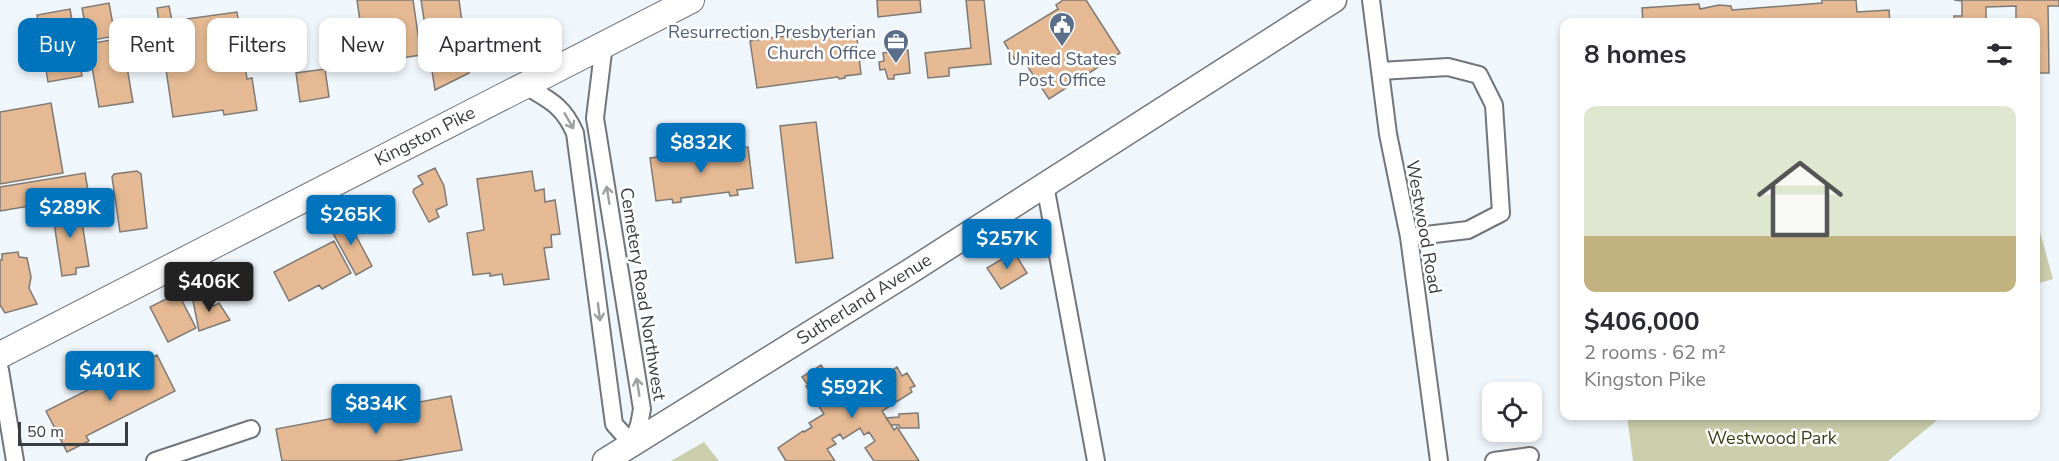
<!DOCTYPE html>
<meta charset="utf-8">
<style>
:root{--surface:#fff;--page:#f7f7f7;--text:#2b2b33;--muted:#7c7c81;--accent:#0073bd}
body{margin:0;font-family:"Nunito Sans",sans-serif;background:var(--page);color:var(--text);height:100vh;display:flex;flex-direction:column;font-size:22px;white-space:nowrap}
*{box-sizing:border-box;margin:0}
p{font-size:20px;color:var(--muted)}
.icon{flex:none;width:33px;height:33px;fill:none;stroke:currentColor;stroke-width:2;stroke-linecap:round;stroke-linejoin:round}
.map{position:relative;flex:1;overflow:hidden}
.details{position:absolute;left:1560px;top:18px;width:480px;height:402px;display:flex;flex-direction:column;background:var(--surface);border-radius:12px;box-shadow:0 3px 9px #0003}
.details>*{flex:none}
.hud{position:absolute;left:18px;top:18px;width:570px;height:54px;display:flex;gap:12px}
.buttons{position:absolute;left:1482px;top:382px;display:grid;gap:12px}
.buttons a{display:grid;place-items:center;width:60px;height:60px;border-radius:12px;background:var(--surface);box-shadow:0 3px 9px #0003;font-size:30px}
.scale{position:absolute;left:18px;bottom:15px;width:110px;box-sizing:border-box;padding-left:6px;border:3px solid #3a3d3f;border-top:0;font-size:16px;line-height:21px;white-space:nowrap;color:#3a3d3f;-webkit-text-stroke:4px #fff;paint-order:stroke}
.price{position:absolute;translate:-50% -51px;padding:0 14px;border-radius:6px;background:var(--accent);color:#fff;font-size:20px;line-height:39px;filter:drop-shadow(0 2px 3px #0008)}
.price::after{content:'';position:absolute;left:50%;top:36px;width:18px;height:14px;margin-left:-9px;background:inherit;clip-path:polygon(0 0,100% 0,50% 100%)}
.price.current{background:#222;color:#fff}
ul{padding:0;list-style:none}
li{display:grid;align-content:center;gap:12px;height:318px;padding:0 24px}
li span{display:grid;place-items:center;height:186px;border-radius:12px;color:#555}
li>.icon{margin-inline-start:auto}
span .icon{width:108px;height:108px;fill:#fffc;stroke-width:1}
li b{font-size:26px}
h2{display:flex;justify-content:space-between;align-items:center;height:72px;padding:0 24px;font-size:26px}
.tag{padding:0 21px;border-radius:12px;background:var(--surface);box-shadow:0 3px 9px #0003;font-size:21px;line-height:54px}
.tag.current{background:var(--accent);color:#fff}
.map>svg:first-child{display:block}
</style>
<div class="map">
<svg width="2059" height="461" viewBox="0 0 2059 461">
<rect width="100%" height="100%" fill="#eff6fc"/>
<path fill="#caceab" d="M2036,217L2053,279L2036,284Z
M1627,416H1942L1888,461H1633Z
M704,442L719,461H671Z"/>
<path fill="#e4b993" stroke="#7f7974" stroke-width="1.5" d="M357,0H413L421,55L361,64L359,50L364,49Z
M421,0H459L469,73L435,90Z
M877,0H920L921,12L878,17Z
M966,0H984L991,64L949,68V76L928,78L925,53L971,48Z
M1063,0H1086L1120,53L1049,99L1024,61L1018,65L1004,42L1058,9L1056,5Z
M1822,0H1856L1857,12L1889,10L1890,22H1643L1642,8L1699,4L1700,9L1719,5L1731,6L1732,10L1822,3Z
M1954,0H2059V6H2048L2049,73H2036V22H2016V6L1986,7V22H1954V16H1962V1Z
M109,3L115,36L88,41L82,8Z
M169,6L172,21L237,12L247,79L252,78L257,110L224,115L223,110L173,117L157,8Z
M70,9L82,76L48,82L37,15Z
M856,29L861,74L845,76V78L839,79L838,77L757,88L750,41L786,36V38Z
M122,38L133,102L99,107L88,44Z
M908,50L910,73L894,75V79H888L885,69L880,70L879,62L884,61L883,53Z
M325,69L329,97L300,102L296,73Z
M51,103L63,173L0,184V112Z
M816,122L833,258L796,263L780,126Z
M748,147L753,188L737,190L738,195L730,196L729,192L681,198V202L673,203L672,199L656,201L650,158Z
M435,168L444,186L447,205L436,210L439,217L429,222L413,192L414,189L423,184L418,176Z
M137,171L141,174L147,228L120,232L112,177L114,174Z
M532,171L535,191L544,189L545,202L555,200L560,234L551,235L552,247L544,248L549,279L504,285L502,274L490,276V273L473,275L467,233L484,230L477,179Z
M85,173L89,196L0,211V187Z
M79,204L89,266L76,268V274L62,276L52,209Z
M346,217L372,266L356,275L329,226Z
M334,241L351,273L322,289L319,285L289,301L274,272Z
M18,252L19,257L27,258L31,277L29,288L37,304L5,313L0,305V260H2V254Z
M1014,252L1027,273L1001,289L987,268Z
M178,293L196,328L168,342L150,307Z
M208,294L214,306L219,303L230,320L199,331L193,301Z
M157,355L175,391L86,436L89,441L67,452L46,411Z
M821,365L826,373L828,372L845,399L897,367L902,376L907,373L915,386L910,388L912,392L882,411L894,430L897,427L919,461H874L865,448L875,441L869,432L864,435L860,428L843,439L840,434L832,439L836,444L827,449L835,461H786L778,448L803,431L804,432L812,427L809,423L824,414L806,386L808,385L802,377Z
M451,396L462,450L396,461H282L276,429Z
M918,413L919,428H900L899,425H891L886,418L899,417V414Z"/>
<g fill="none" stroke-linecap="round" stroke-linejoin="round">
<defs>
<path id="street" d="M1371,0L1388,134L1409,237L1439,461
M1380,71L1448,67L1479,75L1494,105L1501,213L1468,230L1409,237
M524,85C549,100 563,105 575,133L614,424L632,444L639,425L642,409L595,118L604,44
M1045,185L1096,461
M0,370L15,461
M155,461L251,429
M1494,461L1530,456"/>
<path id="secondary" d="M605,461L909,272L1334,0"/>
<path id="primary" d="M0,355L691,0"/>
</defs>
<use href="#street" stroke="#70767b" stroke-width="20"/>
<use href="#secondary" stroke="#70767b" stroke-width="27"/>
<use href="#primary" stroke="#70767b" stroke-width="28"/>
<use href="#street" stroke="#fff" stroke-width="16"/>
<use href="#secondary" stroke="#fff" stroke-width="24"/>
<use href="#primary" stroke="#fff" stroke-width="26"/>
</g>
<defs><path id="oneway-shaft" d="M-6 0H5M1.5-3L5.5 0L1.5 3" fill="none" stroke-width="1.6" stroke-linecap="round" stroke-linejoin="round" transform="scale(1.5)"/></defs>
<g stroke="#9c9e9f">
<use href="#oneway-shaft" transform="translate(569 121) rotate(60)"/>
<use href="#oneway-shaft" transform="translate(608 195) rotate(-99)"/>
<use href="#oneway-shaft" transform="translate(599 312) rotate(83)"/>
<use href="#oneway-shaft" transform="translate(638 387) rotate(-99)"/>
</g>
<defs>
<symbol id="civic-pin" viewBox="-11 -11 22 30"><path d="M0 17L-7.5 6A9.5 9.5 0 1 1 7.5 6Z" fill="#5c6f8a" stroke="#fff"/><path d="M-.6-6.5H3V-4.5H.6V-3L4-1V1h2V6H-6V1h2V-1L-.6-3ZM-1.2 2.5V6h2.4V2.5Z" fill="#fff"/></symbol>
<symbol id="office-pin" viewBox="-11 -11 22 30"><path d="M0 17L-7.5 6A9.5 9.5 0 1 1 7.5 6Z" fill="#5c6f8a" stroke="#fff"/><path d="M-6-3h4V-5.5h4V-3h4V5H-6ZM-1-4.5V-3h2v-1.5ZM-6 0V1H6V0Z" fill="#fff"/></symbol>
</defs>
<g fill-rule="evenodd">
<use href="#civic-pin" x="1047" y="10" width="30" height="40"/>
<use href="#office-pin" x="881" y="27" width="30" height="40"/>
</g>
<g text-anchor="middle" stroke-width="5" stroke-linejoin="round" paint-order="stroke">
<g font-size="18" fill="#4e5e75" stroke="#fff" text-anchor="end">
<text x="876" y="38">Resurrection Presbyterian<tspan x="876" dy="21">Church Office</tspan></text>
<text x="1062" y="65" text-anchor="middle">United States<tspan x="1062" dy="21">Post Office</tspan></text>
</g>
<g font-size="18" fill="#3a3d3f" stroke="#fff">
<text transform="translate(425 136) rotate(-27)" y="6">Kingston Pike</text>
<text transform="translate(1424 227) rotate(80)" y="6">Westwood Road</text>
<text transform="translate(643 294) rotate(81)" y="6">Cemetery Road Northwest</text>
<text transform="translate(864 299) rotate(-32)" y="6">Sutherland Avenue</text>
</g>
<g font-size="18" fill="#393d14" stroke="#fff">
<text x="1772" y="444">Westwood Park</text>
</g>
</g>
</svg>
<div class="buttons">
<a><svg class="icon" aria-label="locate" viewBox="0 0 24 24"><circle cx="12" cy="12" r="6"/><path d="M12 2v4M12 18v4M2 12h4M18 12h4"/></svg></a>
</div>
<div class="scale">50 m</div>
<b class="price" style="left:701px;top:174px">$832K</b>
<b class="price" style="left:70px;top:239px">$289K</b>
<b class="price" style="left:351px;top:246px">$265K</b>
<b class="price" style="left:1007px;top:270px">$257K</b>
<b class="price current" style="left:209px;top:313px">$406K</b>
<b class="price" style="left:110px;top:402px">$401K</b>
<b class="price" style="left:852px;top:419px">$592K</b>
<b class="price" style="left:376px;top:435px">$834K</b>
<div class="hud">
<a class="tag current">Buy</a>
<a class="tag">Rent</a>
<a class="tag">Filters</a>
<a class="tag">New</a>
<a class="tag">Apartment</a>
</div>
<section class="details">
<h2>8 homes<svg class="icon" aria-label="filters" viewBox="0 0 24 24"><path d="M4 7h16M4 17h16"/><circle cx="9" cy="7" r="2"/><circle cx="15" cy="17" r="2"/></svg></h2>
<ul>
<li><span style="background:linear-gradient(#dfe7d0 70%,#c2b280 0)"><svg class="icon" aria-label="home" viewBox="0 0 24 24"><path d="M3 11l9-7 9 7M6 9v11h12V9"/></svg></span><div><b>$406,000</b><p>2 rooms · 62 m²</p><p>Kingston Pike</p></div></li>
</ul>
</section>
</div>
